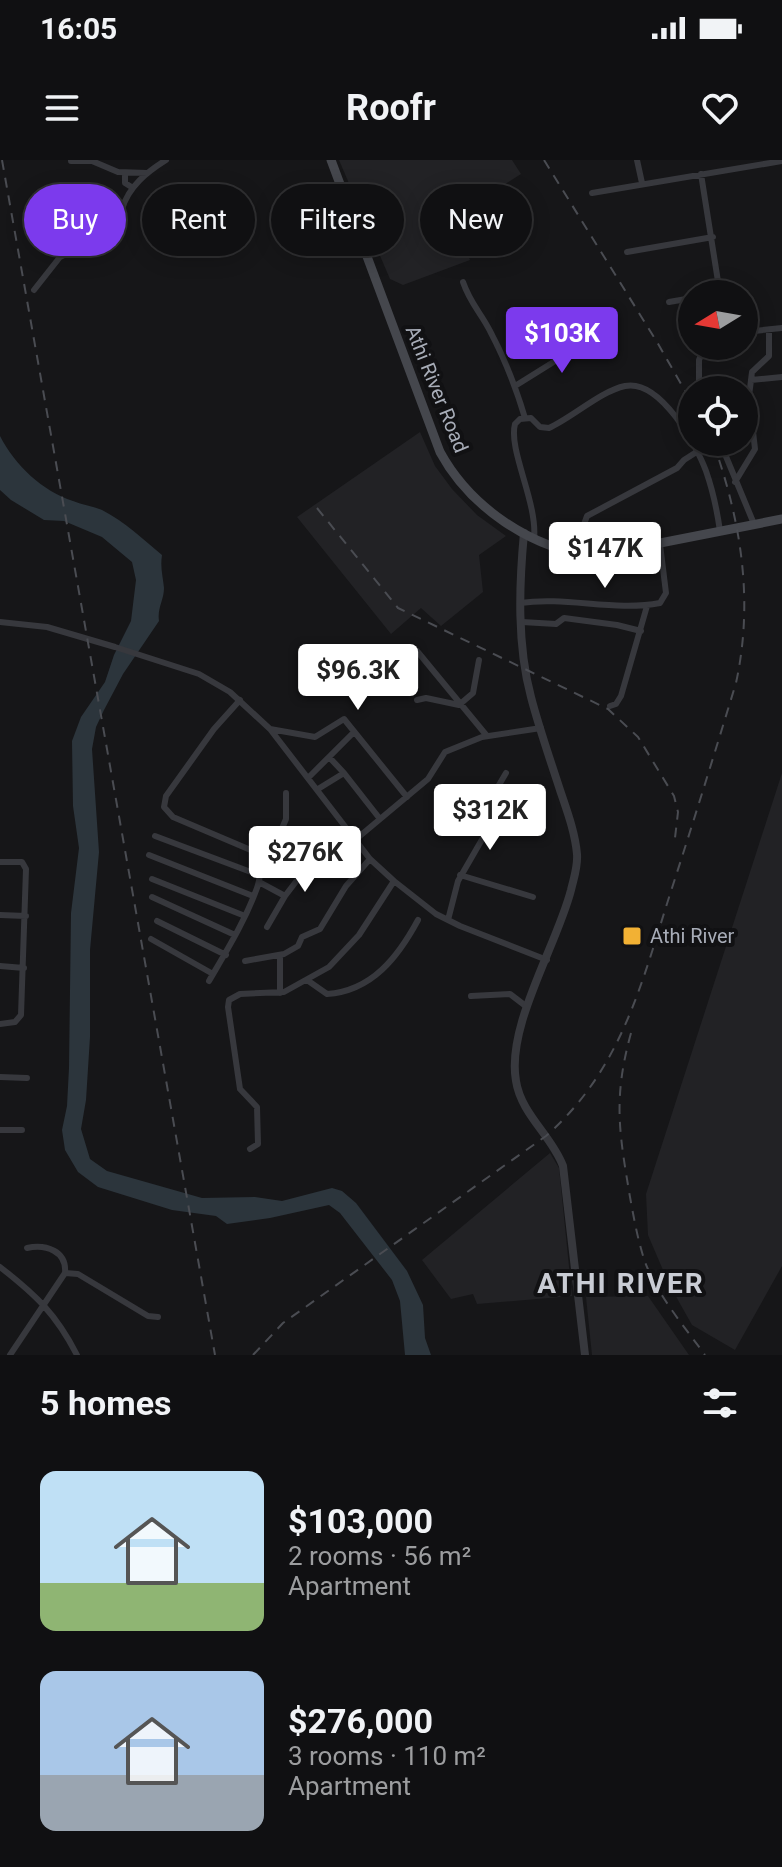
<!DOCTYPE html>
<meta charset="utf-8">
<style>
:root{--surface:#101012;--page:#1e1e20;--text:#f1f3f6;--muted:#9c9d9f;--line:#303032;--accent:#7c3aed}
body{margin:0;font-family:Roboto,sans-serif;background:var(--page);color:var(--text);height:100vh;display:flex;flex-direction:column;font-size:30px;white-space:nowrap}
*{box-sizing:border-box;margin:0}
p{font-size:26px;color:var(--muted)}
.icon{flex:none;width:44px;height:44px;fill:none;stroke:currentColor;stroke-width:2;stroke-linecap:round;stroke-linejoin:round}
.map{position:relative;height:1195px;overflow:hidden}
.sheet{display:flex;flex-direction:column;background:var(--surface);flex:1}
.sheet>*{flex:none}
.guide{position:absolute;left:24px;top:24px;width:734px;height:72px;display:flex;gap:16px}
.needle{width:52px;rotate:259deg}
.fabs{position:absolute;left:678px;top:120px;display:grid;gap:16px}
.fabs a{display:grid;place-items:center;width:80px;height:80px;border-radius:50%;background:var(--surface);box-shadow:0 4px 20px #0003,0 0 0 2px var(--line);font-size:40px}
.price{position:absolute;translate:-50% -68px;padding:0 18px;border-radius:8px;background:#fff;color:#222;font-size:26px;line-height:52px;filter:drop-shadow(0 2px 4px #0008)}
.price::after{content:'';position:absolute;left:50%;top:48px;width:24px;height:18px;margin-left:-12px;background:inherit;clip-path:polygon(0 0,100% 0,50% 100%)}
.price.selected{background:var(--accent);color:#fff}
ul{padding:0;list-style:none}
li{display:flex;align-items:center;gap:24px;height:200px;padding:0 40px}
li span{display:grid;place-items:center;flex:none;width:224px;height:160px;border-radius:16px;color:#555}
li>.icon{margin-inline-start:auto}
span .icon{width:96px;height:96px;fill:#fffc;stroke-width:1}
li b{font-size:34px}
h2{display:flex;justify-content:space-between;align-items:center;height:96px;padding:0 40px;font-size:34px}
.tag{padding:0 28px;border-radius:36px;background:var(--surface);box-shadow:0 4px 20px #0003,0 0 0 2px var(--line);font-size:28px;line-height:72px}
.tag.selected{background:var(--accent);color:#fff}
.status{display:flex;justify-content:space-between;align-items:center;height:56px;padding:0 40px;background:var(--surface);direction:ltr}
.status svg{height:22px;fill:currentColor}
header{display:flex;justify-content:space-between;align-items:center;height:104px;padding:0 40px;background:var(--surface);font-size:36px;font-weight:700}
.map>svg:first-child{display:block}
</style>
<div class="status"><b>16:05</b><svg viewBox="0 0 49 12"><path d="M0 12V9h3v3zM5 12V6h3v6zM10 12V3h3v9zM15 12V0h3v12zM26 1h20v11H26zM47 4h2v5h-2z"/></svg></div>
<header><svg class="icon" aria-label="menu" viewBox="0 0 24 24"><path d="M4 6h16M4 12h16M4 18h16"/></svg>Roofr<svg class="icon" aria-label="heart" viewBox="0 0 24 24"><path d="M12 20l-8-8c-3-5 5-10 8-4 3-6 11-1 8 4z"/></svg></header>
<div class="map">
<svg width="782" height="1195" viewBox="0 0 782 1195">
<rect width="100%" height="100%" fill="#161618"/>
<path fill="#222225" d="M339,0H512L521,14L451,59L470,100L403,125L390,119Z
M420,272L435,306L452,329L477,355L506,376L479,395L483,432L441,466L421,448L391,474L297,357Z
M782,613V1106L735,1190L692,1165L669,1124L648,1075L646,1034Z
M550,993L559,1008L572,1136L477,1144L473,1134L451,1139L422,1100Z
M648,1136L689,1195H592L586,1137Z"/>
<path fill="#2c353c" d="M0,276C15,305 42,331 73,341C82,345 93,346 102,350C125,362 143,379 162,395C160,408 163,416 164,428C164,440 157,448 159,461L123,514L104,550L96,567L92,589L99,692L90,790V877L86,940L81,969L90,999L107,1011L202,1038L255,1037L282,1041L332,1028L342,1031L356,1043L407,1111L423,1145L425,1178L431,1195H405L400,1141L392,1120L340,1053L329,1045L270,1058L227,1064L216,1056L172,1050L98,1027L78,1012L65,990L62,970L67,946L69,908L71,753L79,688L73,646L72,581L81,557L105,522L114,495L131,461L136,420L132,402L102,377L64,361L44,360L11,340L0,330Z"/>
<g fill="none" stroke-linecap="round" stroke-linejoin="round">
<path stroke="#37383d" stroke-width="6" d="M637,0L642,23
M71,1H92L118,12L147,13
M125,13V23L133,28
M701,14L720,134
M592,33L782,1
M627,92L713,77
M463,122C470,143 481,153 490,171C505,199 516,228 525,258
M34,130L60,97L118,69C121,62 120,56 122,49C129,26 147,12 166,0
M669,142L692,138
M744,172L782,168
M751,220L782,217
M515,226L592,178
M699,230V200L705,186
M744,249L749,236L752,212L769,196V171
M720,282L754,364
M735,322L755,289L749,236
M534,379C538,343 508,290 515,264L520,259L531,258L540,267L549,268C573,257 601,231 625,226C660,219 696,284 706,311C713,331 717,350 720,371
M594,396L592,384L583,367L587,356L677,308L684,300L712,282
M520,443C567,436 614,452 660,443L666,433L660,384
M0,462L47,467L115,487L199,514L230,532L270,569L370,699L394,721L436,754L460,766L547,800
M522,462L556,464L564,458L617,465L641,471
M417,491L487,576
M240,540L214,569L166,636L164,647L173,657L265,696
M417,540L426,538L459,545L473,533L479,500
M610,546L616,544L621,536L647,446
M270,569L315,577L344,559L407,637
M329,597L344,613
M309,617L353,573
M318,629L344,613L380,659
M155,676L259,715
M355,680L428,619L445,592L482,577L541,568
M274,687L286,659V633
M149,695L253,736
M0,702H22L26,709L21,855L15,862L0,864
M460,715L533,737
M152,719L245,756
M259,722L285,736L330,677
M152,737L235,775
M0,755L26,756
M448,760L458,721L484,676L496,630L506,613
M157,761L226,795
M267,767L285,736
M151,779L213,814
M245,801L284,794L298,786L302,777L320,769L346,726L370,699
M0,806L24,808
M307,820L327,834C372,831 398,797 418,760
M209,821C227,790 245,761 257,728C263,711 258,696 276,685C287,679 295,685 306,684C321,684 333,676 345,667
M280,833V795
M471,836L510,834L527,847
M0,917L27,918
M0,970H22
M250,989L258,984L257,947L240,929L228,847L229,840L240,834L284,832L329,807L359,775L394,721
M0,1107C36,1135 56,1154 77,1195
M65,1113L78,1114L148,1156L158,1157
M10,1195L65,1113C67,1091 46,1084 27,1088"/>
<path stroke="#37383d" stroke-width="8" d="M524,373C519,426 517,485 531,537C539,568 550,599 560,630C567,651 575,672 577,694C578,707 574,717 571,730C557,785 506,866 516,921C521,954 552,976 563,1006L585,1195"/>
<path stroke="#45474d" stroke-width="9" d="M331,0L440,292C470,347 531,389 594,396L782,359"/>
<path stroke="#4a4c52" stroke-width="2" stroke-dasharray="10 8" stroke-linecap="butt" d="M2,0L215,1195
M544,0L657,182L692,243
M317,348L398,448L608,549L638,577L674,636L678,652L675,678
M631,873C613,938 619,972 630,1037C634,1059 638,1081 645,1102C658,1136 684,1166 705,1195
M253,1195L283,1163L546,976C623,908 642,821 672,728C694,660 715,592 736,523C754,440 741,361 713,282"/>
</g>
<rect fill="#f2b134" stroke="#111113" stroke-width="3" x="622" y="766" width="20" height="20" rx="4"/>
<g text-anchor="middle" stroke-width="8" stroke-linejoin="round" paint-order="stroke">
<g font-size="20" fill="#a8adb8" stroke="#111113">
<text transform="translate(437 229) rotate(68)" y="7">Athi River Road</text>
</g>
<g font-size="20" fill="#a8adb8" stroke="#111113" text-anchor="start">
<text x="650" y="783">Athi River</text>
</g>
<g font-size="28" font-weight="bold" letter-spacing="2" fill="#c9ccd4" stroke="#111113">
<text x="621" y="1133">ATHI RIVER</text>
</g>
</g>
</svg>
<div class="fabs">
<a><svg class="needle" viewBox="-14 -14 28 28"><path d="M0-13l5 13h-10z" fill="#e53935"/><path d="M0 13l5-13h-10z" fill="#9c9d9f"/></svg></a>
<a><svg class="icon" aria-label="locate" viewBox="0 0 24 24"><circle cx="12" cy="12" r="6"/><path d="M12 2v4M12 18v4M2 12h4M18 12h4"/></svg></a>
</div>
<b class="price selected" style="left:562px;top:215px">$103K</b>
<b class="price" style="left:605px;top:430px">$147K</b>
<b class="price" style="left:358px;top:552px">$96.3K</b>
<b class="price" style="left:490px;top:692px">$312K</b>
<b class="price" style="left:305px;top:734px">$276K</b>
<div class="guide">
<a class="tag selected">Buy</a>
<a class="tag">Rent</a>
<a class="tag">Filters</a>
<a class="tag">New</a>
</div>
</div>
<section class="sheet">
<h2>5 homes<svg class="icon" aria-label="filters" viewBox="0 0 24 24"><path d="M4 7h16M4 17h16"/><circle cx="9" cy="7" r="2"/><circle cx="15" cy="17" r="2"/></svg></h2>
<ul>
<li><span style="background:linear-gradient(#bfe0f5 70%,#8fb573 0)"><svg class="icon" aria-label="home" viewBox="0 0 24 24"><path d="M3 11l9-7 9 7M6 9v11h12V9"/></svg></span><div><b>$103,000</b><p>2 rooms · 56 m²</p><p>Apartment</p></div></li>
<li><span style="background:linear-gradient(#a9c7e8 65%,#9aa5b1 0)"><svg class="icon" aria-label="home" viewBox="0 0 24 24"><path d="M3 11l9-7 9 7M6 9v11h12V9"/></svg></span><div><b>$276,000</b><p>3 rooms · 110 m²</p><p>Apartment</p></div></li>
</ul>
</section>
